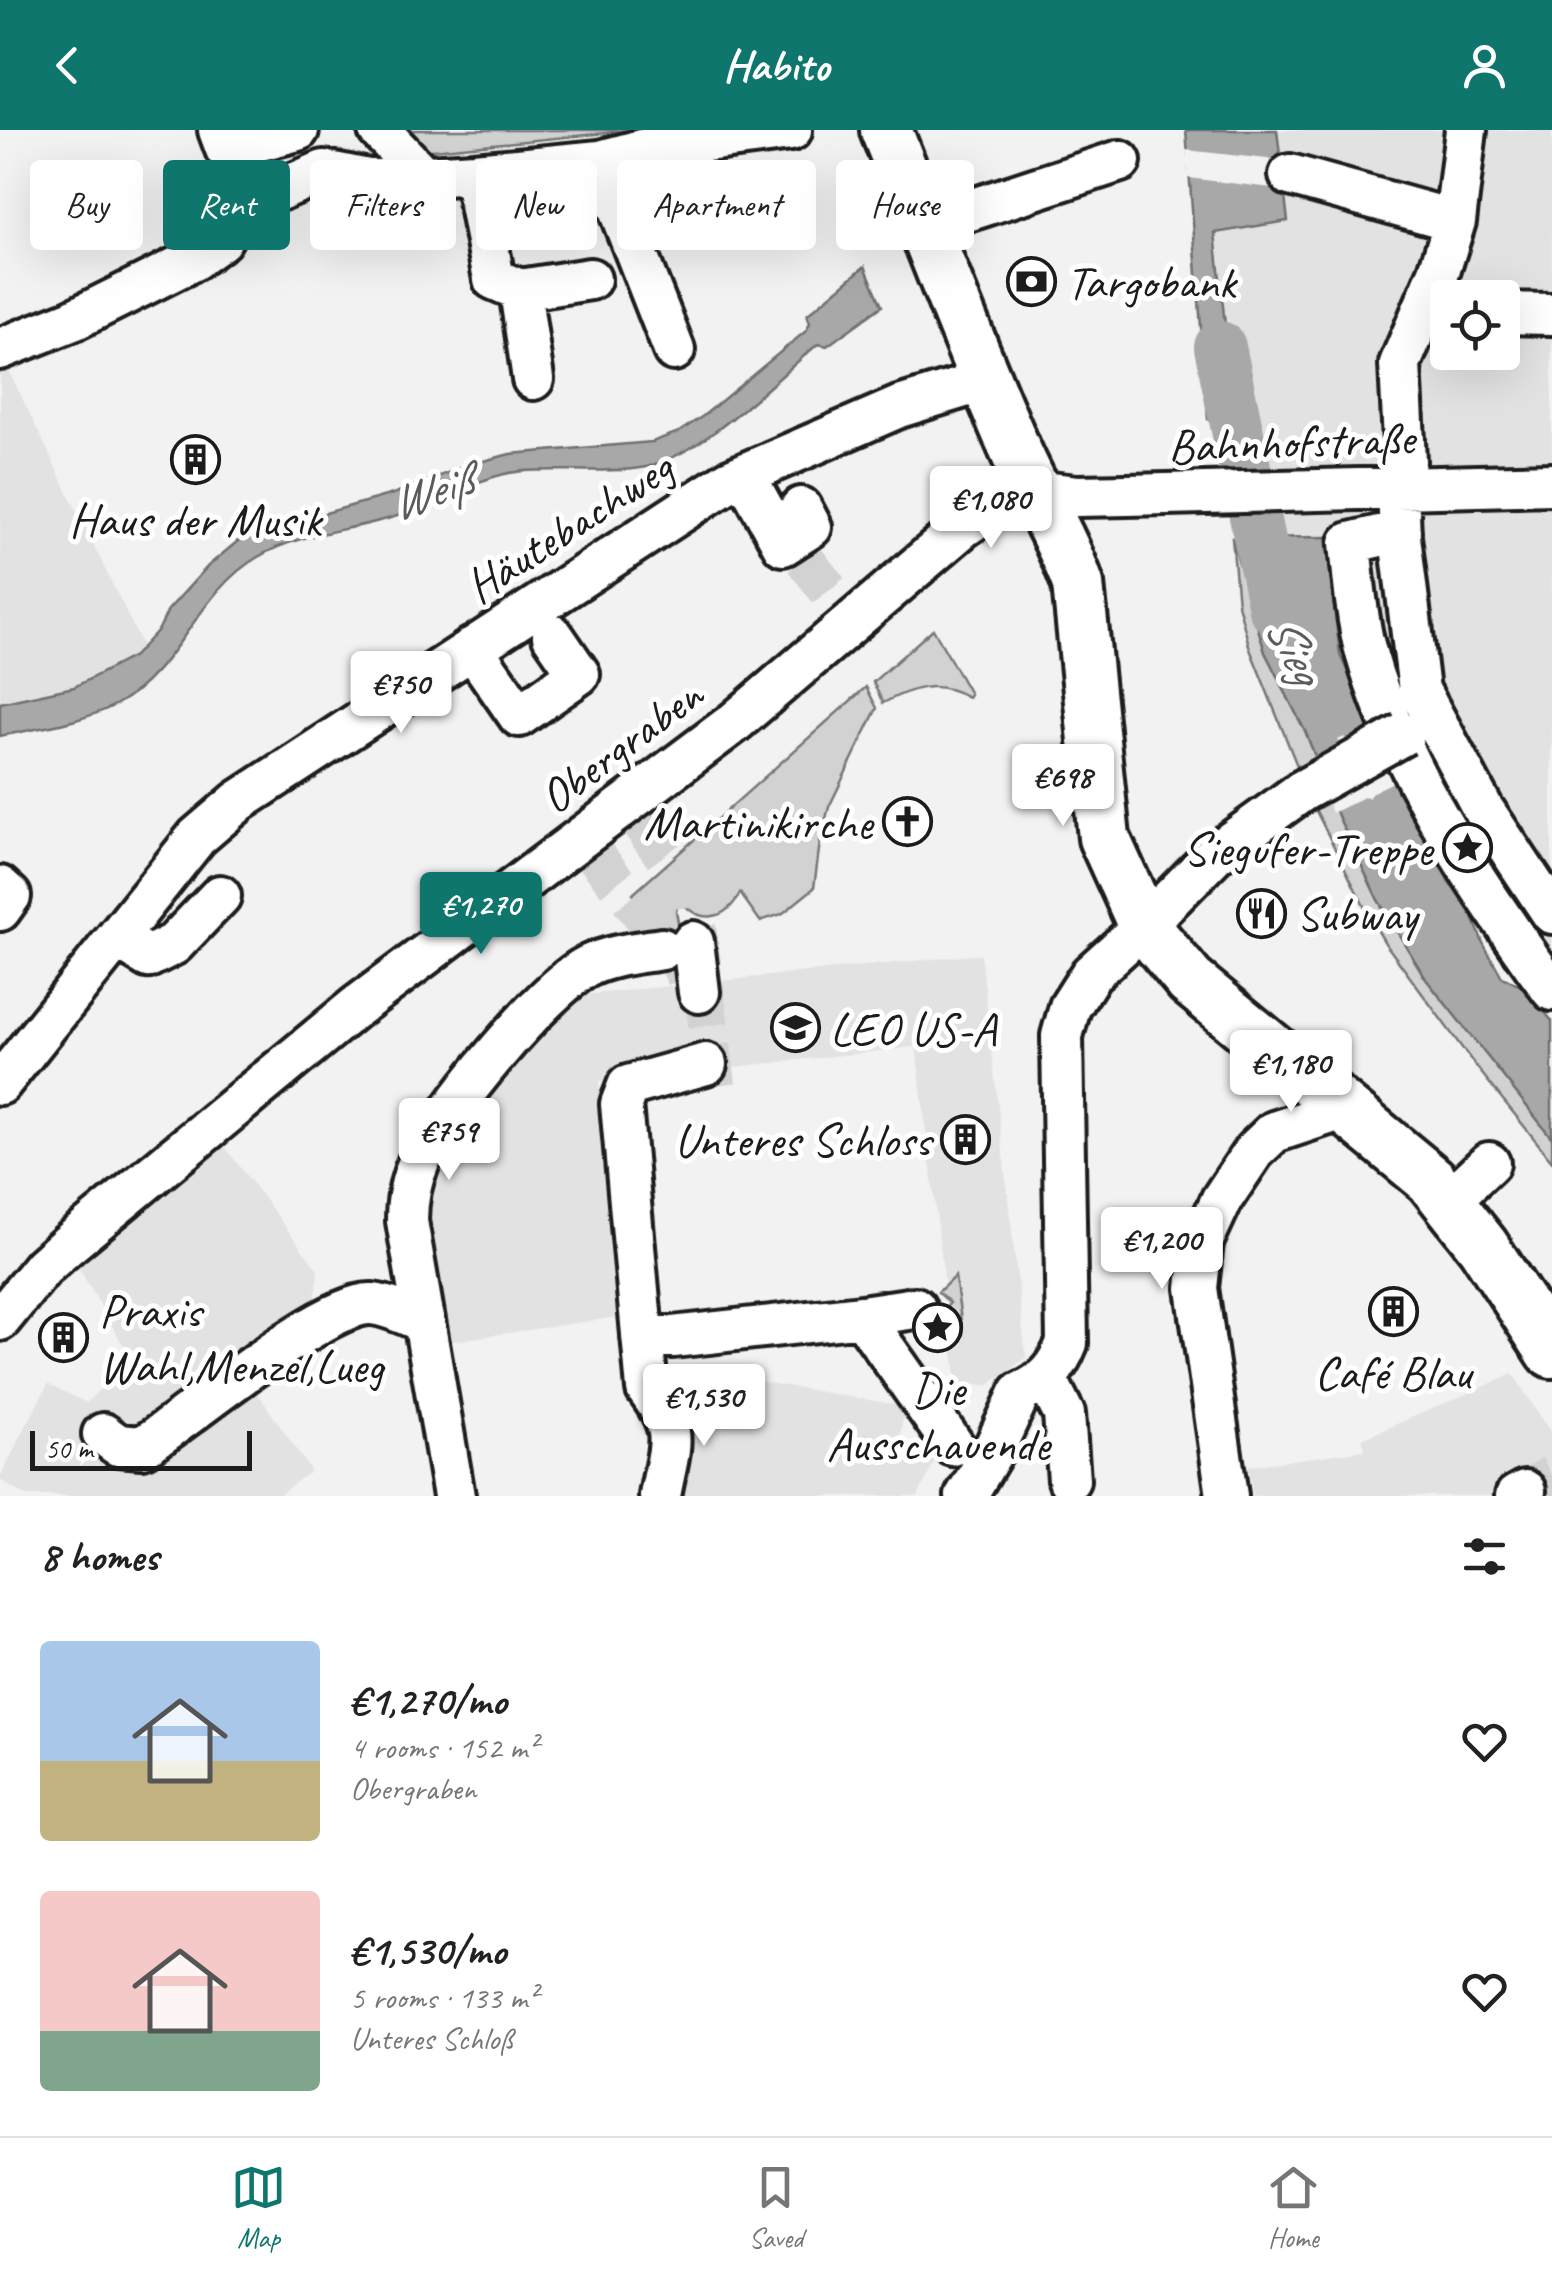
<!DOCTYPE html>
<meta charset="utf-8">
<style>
:root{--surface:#fff;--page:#f2f2f2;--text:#222;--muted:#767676;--line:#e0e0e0;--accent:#0f766e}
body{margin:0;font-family:Caveat,sans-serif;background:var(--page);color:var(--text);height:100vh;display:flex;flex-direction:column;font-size:38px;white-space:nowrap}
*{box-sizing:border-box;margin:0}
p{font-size:32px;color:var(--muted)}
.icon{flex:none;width:55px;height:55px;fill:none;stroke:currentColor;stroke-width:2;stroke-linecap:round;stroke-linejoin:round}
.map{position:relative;height:1366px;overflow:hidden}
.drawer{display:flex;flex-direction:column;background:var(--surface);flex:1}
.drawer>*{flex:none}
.top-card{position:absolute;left:30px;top:30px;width:1000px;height:90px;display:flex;gap:20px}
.buttons{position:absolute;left:1430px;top:150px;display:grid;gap:20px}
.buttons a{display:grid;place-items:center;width:90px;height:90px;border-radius:10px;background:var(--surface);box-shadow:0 10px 40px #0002;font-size:50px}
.scale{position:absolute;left:30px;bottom:25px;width:222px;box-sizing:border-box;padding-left:10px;border:5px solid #1c1c1c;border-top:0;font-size:28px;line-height:35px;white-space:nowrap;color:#1c1c1c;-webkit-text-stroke:8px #fff;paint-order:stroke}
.price{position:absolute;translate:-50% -85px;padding:0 22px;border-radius:10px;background:#fff;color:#222;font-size:32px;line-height:65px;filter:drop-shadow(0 2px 5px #0008)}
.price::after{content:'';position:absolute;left:50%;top:60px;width:30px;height:22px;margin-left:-15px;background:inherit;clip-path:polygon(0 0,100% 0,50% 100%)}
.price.current{background:var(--accent);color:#fff}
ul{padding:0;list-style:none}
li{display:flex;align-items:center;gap:30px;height:250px;padding:0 40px}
li span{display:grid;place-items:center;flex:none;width:280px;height:200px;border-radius:10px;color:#555}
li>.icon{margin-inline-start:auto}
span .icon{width:120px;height:120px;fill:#fffc;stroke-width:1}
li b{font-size:42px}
h2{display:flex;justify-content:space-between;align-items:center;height:120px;padding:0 40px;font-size:42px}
.pill{padding:0 35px;border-radius:10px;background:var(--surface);box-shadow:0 10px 40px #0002;font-size:35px;line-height:90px}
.pill.current{background:var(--accent);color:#fff}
header{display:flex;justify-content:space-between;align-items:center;height:130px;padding:0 40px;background:var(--accent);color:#fff;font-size:45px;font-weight:800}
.tabs{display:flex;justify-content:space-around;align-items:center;height:140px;border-top:2px solid var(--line);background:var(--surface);font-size:28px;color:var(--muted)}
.tabs a{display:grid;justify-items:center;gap:5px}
.tabs .current{color:var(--accent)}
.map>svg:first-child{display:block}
</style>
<header><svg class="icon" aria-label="back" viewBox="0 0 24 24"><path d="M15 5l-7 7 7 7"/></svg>Habito<svg class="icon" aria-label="person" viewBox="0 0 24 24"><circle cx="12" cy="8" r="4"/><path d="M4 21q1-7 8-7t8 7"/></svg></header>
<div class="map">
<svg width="1552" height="1366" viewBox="0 0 1552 1366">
<rect width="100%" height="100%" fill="#f2f2f2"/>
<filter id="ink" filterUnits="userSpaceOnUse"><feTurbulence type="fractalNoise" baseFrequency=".01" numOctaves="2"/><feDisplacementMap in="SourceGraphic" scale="20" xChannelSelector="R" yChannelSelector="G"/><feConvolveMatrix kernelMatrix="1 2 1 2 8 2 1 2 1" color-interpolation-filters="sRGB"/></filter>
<g filter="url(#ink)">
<path fill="#e2e2e2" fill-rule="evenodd" d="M1277,0H1552V828L1503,758L1438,629L1419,638L1378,531L1366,406L1253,407L1235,286L1215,103L1288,91ZM1448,168H1502V222H1448Z
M7,237L142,515L134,526L74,557L0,573V240Z
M981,824L1026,1228L989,1255L957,1256L916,917L599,952L618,1187L439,1213L421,1059L543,869Z
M222,1013L318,1140L312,1203L248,1249L311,1341L277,1366H25L0,1350V1347L48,1254L87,1273L129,1225L73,1128Z
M703,1242L905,1276L900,1308L937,1327L918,1366H682Z
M1513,1244L1552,1304L1550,1366H1253L1248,1336L1365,1320L1362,1309Z"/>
<path fill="#d2d2d2" stroke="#777" stroke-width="2.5" d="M405,0H637L412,22Z
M1232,408L1265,522L1306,603L1339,688L1378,770L1426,849L1552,1008V1031L1471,930L1385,813L1368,784L1312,673L1250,519L1238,474Z
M933,499L970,564L968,567C937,549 912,558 883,573L873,552Z
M866,557L877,578L829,677L820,712L814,758L782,784L760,791L740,763C726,791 698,795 680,769L676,781L680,803L669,811L633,764Z
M955,1146L963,1205C941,1209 927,1205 912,1188C928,1186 940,1185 950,1173L938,1162Z"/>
<path fill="#a8a8a8" stroke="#707070" stroke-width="2.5" d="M1186,0H1277L1288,91L1215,103L1235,286L1208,289Z
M865,136L882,176L827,216L818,214C771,253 705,323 646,337C611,344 561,338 524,341C480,345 444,370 403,384C356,401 302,401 258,427C197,462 178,541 117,574C82,593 38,598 0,606V573L74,557L134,526L159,499L168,480L208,436L244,406L393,364L468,335L510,324L652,312L679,302L703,286L806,201L810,193L807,185Z
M1326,407L1340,525L1398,654L1450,754L1464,764L1483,813L1502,847L1525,858L1552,891V1008L1426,849L1378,770L1339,688L1306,603L1265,522L1232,408Z"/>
<path fill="#f2f2f2" d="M1186,20L1286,31L1289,60L1188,48Z
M1378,594L1401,648L1373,662L1368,668L1366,666L1332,683L1311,628L1339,613L1338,610L1344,607L1346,610Z"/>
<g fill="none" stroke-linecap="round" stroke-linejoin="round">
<path stroke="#a8a8a8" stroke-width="52" d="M1220,217L1274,478"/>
<path stroke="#d2d2d2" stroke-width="40" stroke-dasharray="40 20" stroke-linecap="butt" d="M804,429L837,471
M641,693L692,764L716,955
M592,722L675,825L686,846
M1525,1361L1552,1345"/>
<defs>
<path id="minor" d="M219,0L226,19L298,0
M379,0L423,46
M1466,0L1455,91L1439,142L1400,234L1405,331L1398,358L1400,407L1419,560L1483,679L1552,783
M600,31L674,220
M474,43L494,149L520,160L590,149
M1290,45L1455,91
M924,95L1120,31
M520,160L533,249
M1502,183L1552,184
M0,219L73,190L193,130L221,110L239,77L324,41L369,50L474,43L600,31L645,19L791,0
M744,344L783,415L811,397L801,378
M1400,401L1350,413C1353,446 1356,479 1363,511C1392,631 1480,761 1552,860
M472,518L519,586L579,544L553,506
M0,757L10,766L0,780
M117,808L148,827L174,814L220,766
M693,812L699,862
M0,954L197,707L239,671L730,350L899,277L987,250
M1450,1070L1489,1033
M862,1186L915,1178
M0,1190L43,1137L69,1114L356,877L735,592L962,398L993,377L1032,361L1077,366L1127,365L1552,354
M642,1207H673L862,1186L953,1315
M1046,1248L1064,1284L1069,1350
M103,1304L118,1315L142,1317C190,1287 326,1171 372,1174C390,1176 408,1185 424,1192
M454,1366L407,1091C407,1070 410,1052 419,1032C440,986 544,858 588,836C610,825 638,823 662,819
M660,1366C669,1315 681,1304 647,1259L621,974L628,956L706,934
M966,1366L994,1319L1020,1263C1045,1252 1057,1238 1067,1213L1062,906L1070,877L1091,844L1144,796L1215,724L1302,661
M1227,1366L1197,1158L1202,1112L1222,1069L1254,1021L1274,1002L1346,978
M1516,1366L1525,1361"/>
<path id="major" d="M886,0C928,105 968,211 1013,315C1033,363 1061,405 1078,454L1104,708L1144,796L1190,851L1431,1050L1483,1116L1552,1222"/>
</defs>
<use href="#minor" stroke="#1c1c1c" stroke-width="48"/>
<use href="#major" stroke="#1c1c1c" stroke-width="58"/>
<use href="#minor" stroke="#fff" stroke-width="40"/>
<use href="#major" stroke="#fff" stroke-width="50"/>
<defs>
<path id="minor-bridge" d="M1302,661L1404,604"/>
</defs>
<use href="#minor-bridge" stroke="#1c1c1c" stroke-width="48" stroke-linecap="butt"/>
<use href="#minor-bridge" stroke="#fff" stroke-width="40"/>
</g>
</g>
<defs>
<symbol id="bank-ring" viewBox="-11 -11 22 22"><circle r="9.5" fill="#fff" stroke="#1c1c1c" stroke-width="1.5"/><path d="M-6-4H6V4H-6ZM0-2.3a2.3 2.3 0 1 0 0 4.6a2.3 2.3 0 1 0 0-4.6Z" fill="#1c1c1c"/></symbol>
<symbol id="building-ring" viewBox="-11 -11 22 22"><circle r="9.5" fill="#fff" stroke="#1c1c1c" stroke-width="1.5"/><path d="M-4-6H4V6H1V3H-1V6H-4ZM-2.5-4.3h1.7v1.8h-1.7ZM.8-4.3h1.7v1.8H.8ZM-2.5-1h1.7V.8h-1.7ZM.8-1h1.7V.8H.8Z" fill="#1c1c1c"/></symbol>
<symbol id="church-ring" viewBox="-11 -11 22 22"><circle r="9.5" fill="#fff" stroke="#1c1c1c" stroke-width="1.5"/><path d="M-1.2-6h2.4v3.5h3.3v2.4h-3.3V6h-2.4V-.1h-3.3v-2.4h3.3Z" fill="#1c1c1c"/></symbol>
<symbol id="sight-ring" viewBox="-11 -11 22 22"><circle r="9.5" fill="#fff" stroke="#1c1c1c" stroke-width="1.5"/><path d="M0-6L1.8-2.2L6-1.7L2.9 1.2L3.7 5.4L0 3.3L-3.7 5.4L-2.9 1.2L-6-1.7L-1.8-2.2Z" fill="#1c1c1c"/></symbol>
<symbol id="restaurant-ring" viewBox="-11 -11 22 22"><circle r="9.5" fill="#fff" stroke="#1c1c1c" stroke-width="1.5"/><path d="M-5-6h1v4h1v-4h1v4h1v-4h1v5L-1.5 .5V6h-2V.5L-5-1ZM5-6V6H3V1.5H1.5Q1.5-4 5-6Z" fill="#1c1c1c"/></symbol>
<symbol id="university-ring" viewBox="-11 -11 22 22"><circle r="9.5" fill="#fff" stroke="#1c1c1c" stroke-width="1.5"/><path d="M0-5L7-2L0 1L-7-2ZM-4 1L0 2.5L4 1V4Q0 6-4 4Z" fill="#1c1c1c"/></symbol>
</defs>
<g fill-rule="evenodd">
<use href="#bank-ring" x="1004" y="124" width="55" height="55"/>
<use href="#building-ring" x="168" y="302" width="55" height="55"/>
<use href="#church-ring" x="880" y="664" width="55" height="55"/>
<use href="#sight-ring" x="1440" y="690" width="55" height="55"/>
<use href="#restaurant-ring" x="1234" y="756" width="55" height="55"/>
<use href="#university-ring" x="768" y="870" width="55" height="55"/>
<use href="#building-ring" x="938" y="982" width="55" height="55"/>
<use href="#building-ring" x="1366" y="1154" width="55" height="55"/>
<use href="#sight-ring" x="910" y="1170" width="55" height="55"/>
<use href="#building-ring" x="36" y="1180" width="55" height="55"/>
</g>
<g text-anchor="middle" stroke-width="10" stroke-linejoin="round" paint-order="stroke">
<g font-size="48" fill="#1c1c1c" stroke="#fff" text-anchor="start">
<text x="1066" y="168">Targobank</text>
<text x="195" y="406" text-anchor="middle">Haus der Musik</text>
<text x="872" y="709" text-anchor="end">Martinikirche</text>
<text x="1432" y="735" text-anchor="end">Siegufer-Treppe</text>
<text x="1296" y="800">Subway</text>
<text x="830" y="915">LEO US-A</text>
<text x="931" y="1026" text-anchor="end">Unteres Schloss</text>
<text x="99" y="1197">Praxis<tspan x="99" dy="55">Wahl,Menzel,Lueg</tspan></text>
<text x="1393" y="1259" text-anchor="middle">Café Blau</text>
<text x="938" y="1275" text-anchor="middle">Die<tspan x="938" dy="55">Ausschauende</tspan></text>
</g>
<g font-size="48" fill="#1c1c1c" stroke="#fff">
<text transform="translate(1291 311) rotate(-2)" y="17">Bahnhofstraße</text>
<text transform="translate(568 396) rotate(-33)" y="17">Häutebachweg</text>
<text transform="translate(620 615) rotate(-37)" y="17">Obergraben</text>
</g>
<g font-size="50" font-style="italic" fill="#5b5b5b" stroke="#fff">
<text transform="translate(430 360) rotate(-19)" y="18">Weiß</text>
<text transform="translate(1296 518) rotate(64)" y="18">Sieg</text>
</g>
</g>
</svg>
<div class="buttons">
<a><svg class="icon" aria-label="locate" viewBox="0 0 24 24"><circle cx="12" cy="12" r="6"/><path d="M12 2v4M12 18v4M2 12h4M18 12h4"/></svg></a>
</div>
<div class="scale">50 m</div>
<b class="price" style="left:991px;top:421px">€1,080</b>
<b class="price" style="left:401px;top:606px">€750</b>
<b class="price" style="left:1063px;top:699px">€698</b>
<b class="price current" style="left:481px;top:827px">€1,270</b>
<b class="price" style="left:1291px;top:985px">€1,180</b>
<b class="price" style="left:449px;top:1053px">€759</b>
<b class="price" style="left:1162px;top:1162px">€1,200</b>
<b class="price" style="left:704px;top:1319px">€1,530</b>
<div class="top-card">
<a class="pill">Buy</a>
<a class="pill current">Rent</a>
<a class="pill">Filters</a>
<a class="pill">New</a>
<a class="pill">Apartment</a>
<a class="pill">House</a>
</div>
</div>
<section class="drawer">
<h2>8 homes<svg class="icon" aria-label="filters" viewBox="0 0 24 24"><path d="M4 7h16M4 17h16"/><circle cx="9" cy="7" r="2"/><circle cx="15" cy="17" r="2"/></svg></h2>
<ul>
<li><span style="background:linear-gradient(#a9c7e8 60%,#c2b280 0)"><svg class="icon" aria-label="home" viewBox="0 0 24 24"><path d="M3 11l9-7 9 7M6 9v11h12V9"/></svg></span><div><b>€1,270/mo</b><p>4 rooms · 152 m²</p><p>Obergraben</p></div><svg class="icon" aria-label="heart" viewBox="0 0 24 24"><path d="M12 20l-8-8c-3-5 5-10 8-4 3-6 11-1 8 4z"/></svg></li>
<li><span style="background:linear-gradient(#f6c9c9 70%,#7fa58c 0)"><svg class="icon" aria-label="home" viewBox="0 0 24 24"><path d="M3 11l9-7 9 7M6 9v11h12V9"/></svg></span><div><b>€1,530/mo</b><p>5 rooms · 133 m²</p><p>Unteres Schloß</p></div><svg class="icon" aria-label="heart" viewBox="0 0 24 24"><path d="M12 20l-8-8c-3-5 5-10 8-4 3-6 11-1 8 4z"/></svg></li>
</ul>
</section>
<nav class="tabs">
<a class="current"><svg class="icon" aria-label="map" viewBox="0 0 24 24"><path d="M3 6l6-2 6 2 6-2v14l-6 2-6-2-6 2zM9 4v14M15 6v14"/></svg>Map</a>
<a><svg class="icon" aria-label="saved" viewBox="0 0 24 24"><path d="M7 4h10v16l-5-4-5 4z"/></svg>Saved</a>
<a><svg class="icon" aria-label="home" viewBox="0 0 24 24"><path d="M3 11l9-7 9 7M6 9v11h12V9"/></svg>Home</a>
</nav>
